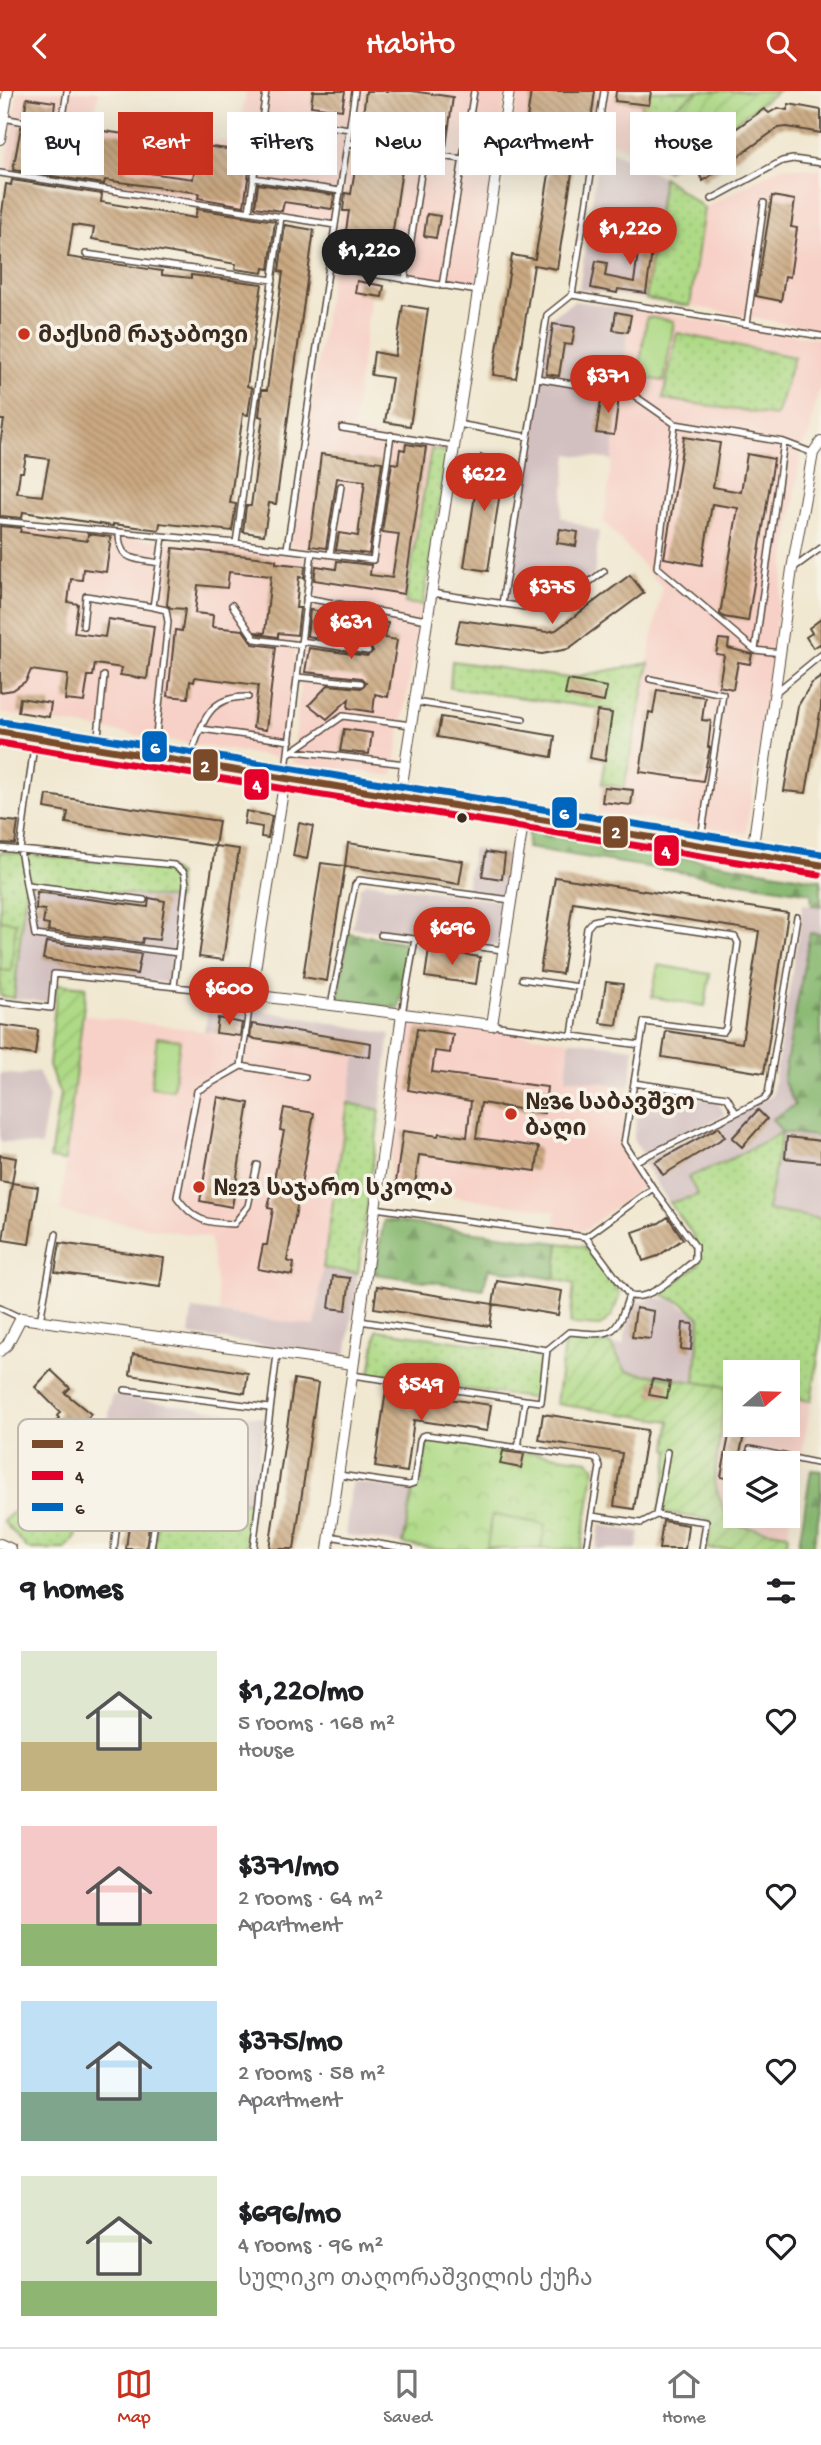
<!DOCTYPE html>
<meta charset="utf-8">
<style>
:root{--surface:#fff;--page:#f2f2f2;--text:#202124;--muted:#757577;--line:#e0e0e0;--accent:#c8321e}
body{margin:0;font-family:"Gochi Hand","Noto Sans Georgian",sans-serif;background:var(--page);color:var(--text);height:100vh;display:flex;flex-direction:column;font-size:26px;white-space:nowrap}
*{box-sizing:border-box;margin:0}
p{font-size:23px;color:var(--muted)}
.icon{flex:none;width:38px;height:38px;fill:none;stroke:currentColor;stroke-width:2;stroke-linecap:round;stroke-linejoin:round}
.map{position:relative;height:1458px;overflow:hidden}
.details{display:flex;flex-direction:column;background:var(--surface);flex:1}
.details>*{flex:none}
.banner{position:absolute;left:21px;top:21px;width:780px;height:63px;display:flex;gap:14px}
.needle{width:46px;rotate:70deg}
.tools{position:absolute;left:723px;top:1269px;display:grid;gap:14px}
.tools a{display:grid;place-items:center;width:77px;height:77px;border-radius:0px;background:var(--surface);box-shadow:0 7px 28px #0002;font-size:35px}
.price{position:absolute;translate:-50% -60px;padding:0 16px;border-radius:24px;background:var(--accent);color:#fff;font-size:23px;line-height:46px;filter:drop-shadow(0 2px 4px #0008)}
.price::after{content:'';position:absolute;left:50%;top:42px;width:21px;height:16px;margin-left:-10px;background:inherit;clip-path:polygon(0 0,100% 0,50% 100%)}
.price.selected{background:#222;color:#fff}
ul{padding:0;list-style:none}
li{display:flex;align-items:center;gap:21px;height:175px;padding:0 21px}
li span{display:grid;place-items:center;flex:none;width:196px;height:140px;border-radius:0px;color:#555}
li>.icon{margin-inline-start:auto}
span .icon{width:84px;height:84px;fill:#fffc;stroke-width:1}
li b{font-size:30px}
h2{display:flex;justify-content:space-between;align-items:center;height:84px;padding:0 21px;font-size:30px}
.tag{padding:0 24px;border-radius:0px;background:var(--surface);box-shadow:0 7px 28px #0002;font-size:24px;line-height:63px}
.tag.selected{background:var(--accent);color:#fff}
header{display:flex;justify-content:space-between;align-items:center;height:91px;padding:0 21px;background:var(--accent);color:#fff;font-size:32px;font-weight:600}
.dock{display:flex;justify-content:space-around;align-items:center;height:98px;border-top:2px solid var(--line);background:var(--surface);font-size:19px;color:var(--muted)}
.dock a{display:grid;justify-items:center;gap:4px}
.dock .selected{color:var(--accent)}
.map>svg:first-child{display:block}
</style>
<header><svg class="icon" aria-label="back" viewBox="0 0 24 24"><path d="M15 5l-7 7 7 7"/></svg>Habito<svg class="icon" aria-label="search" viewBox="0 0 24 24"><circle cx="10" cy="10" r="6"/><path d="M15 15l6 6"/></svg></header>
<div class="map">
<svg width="821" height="1458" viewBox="0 0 821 1458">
<defs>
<pattern id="grass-dots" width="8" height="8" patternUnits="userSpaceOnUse" patternTransform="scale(1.75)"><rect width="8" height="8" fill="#aeda86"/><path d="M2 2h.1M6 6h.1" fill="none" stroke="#97bb73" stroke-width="1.8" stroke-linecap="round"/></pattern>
<pattern id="forest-firs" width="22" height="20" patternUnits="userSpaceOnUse" patternTransform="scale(1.75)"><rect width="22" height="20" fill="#8aba73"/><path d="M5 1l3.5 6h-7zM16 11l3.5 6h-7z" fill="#72975e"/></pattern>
<pattern id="park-crowns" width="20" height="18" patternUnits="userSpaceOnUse" patternTransform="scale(1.75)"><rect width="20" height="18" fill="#aeda86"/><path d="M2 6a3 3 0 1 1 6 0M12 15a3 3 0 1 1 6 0" fill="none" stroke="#97bb73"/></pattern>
<pattern id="garden-furrows" width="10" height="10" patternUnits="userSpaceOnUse" patternTransform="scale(1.75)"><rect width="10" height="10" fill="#aeda86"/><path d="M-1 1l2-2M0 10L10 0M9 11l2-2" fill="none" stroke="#97bb73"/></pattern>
<pattern id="building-back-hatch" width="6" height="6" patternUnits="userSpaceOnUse" patternTransform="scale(1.75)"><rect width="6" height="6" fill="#caa982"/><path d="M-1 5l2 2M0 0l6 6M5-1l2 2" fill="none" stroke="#a58a6a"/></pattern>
</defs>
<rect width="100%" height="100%" fill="#f7f3e8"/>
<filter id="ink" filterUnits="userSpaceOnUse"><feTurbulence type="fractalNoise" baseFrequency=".0143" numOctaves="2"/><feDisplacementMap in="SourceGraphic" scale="14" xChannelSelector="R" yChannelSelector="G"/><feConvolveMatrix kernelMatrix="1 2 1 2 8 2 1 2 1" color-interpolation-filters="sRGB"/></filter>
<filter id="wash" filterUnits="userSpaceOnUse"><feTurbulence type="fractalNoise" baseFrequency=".00686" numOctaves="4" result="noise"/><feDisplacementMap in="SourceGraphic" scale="28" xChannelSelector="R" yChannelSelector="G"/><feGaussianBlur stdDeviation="1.57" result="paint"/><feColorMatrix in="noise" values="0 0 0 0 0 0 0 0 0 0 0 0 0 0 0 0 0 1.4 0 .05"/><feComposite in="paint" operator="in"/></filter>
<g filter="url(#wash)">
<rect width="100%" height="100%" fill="#f1e8d1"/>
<path fill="#f7d1c7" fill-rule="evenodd" d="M18,0H99L93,33L237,52L246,0H353L333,133L5,84Z
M359,0H506L476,194L374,180L352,342L449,356L393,685L292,672L315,459L290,454Z
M518,0H600L593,47L512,34Z
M609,0H644L634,61L613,51L601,50Z
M783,75L821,79V239L690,215L704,117Z
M631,218L821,248V286L809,346L802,355L746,743L598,721L602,693L624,696L662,496L604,431Z
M0,433L305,466L284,668L0,622Z
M83,924L204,940L356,965L315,1235L220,1221L210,1147L60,1121Z
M410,930L570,949L566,987L630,995L619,1051L646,1093L584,1140L555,1136L556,1120L387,1096Z
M726,1296L735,1297V1334H788V1306L811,1310L788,1443L729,1434L714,1391ZM735,1372H788V1424H735Z"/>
<path fill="#d2bfc0" d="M600,56L630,68L663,86L646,208L579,198Z
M574,210L631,218L612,369L568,363L561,426L599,441L594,484L549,516L507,509L548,228Z
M473,757L512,764L506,804L466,798Z
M367,791L505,811L499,855L352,837L360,796Z
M26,792L178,808L169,892L53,879L49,911L14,907Z
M803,813L821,815V843L810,842L795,1015L782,1041L821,1046V1128L767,1119L781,1041L723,1072L689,1086L698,1104L669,1112L643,1071L772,1005Z
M210,910L390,943L380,1019L348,1012L356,965L204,940Z
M570,949L634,957L630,995L566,987Z
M38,980L49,1005L41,1055L0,1050V982L20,984Z
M641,999L718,1011L725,1024L643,1063L633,1049Z
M323,1177L358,1182L346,1266L189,1244L192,1218L315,1235Z
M650,1206L673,1209L700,1227L695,1291L626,1280L610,1253L623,1254L633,1211L646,1210Z
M112,1304L265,1327L252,1412L120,1393L112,1444L92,1441Z
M352,1391L413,1400L403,1453L345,1444Z
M600,1434L640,1441L637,1458H596Z"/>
<path fill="url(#grass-dots)" stroke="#748252" stroke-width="2" d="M644,0H699L638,40Z
M663,86L704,117L690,215L646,208Z
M677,242L794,266L776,325L663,308Z
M431,358L448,361L423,514L405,512Z
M452,570L568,587L649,572L624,696L602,693L612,619L450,597Z
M0,761L168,777L178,784V808L26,792L14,907L0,905Z
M348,1012L380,1019L358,1182L323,1177Z
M782,1041L767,1119L821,1128V1248L811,1310L788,1306V1281H735V1297L695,1291L700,1227L685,1213L661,1203L699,1173C699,1144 685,1133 669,1112L698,1104L688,1086L723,1072Z
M559,1152L585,1156L620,1203L612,1225L600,1235L570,1233L574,1193L555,1188Z
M377,1239L543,1263L537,1308L370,1284Z
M38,1399L77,1445L65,1458H28L3,1430Z
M162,1400L252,1412L246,1458H154Z"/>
<path fill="url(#forest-firs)" stroke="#627248" stroke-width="2" d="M529,741L821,789V815L812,814L811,802L527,757Z
M348,842L409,852L399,918L338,908Z
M810,842L821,843V1046L782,1041L772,1028L795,1014L783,989Z
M384,1129L559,1152L555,1188L489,1177L483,1198L374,1183Z
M811,1379L821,1380V1411L813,1458H798Z"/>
<path fill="url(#park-crowns)" stroke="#748252" stroke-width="2" d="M431,1348L588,1369L595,1377L581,1458H432L403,1453L413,1400L414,1395L420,1393L422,1389L426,1353Z"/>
<path fill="url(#garden-furrows)" stroke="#748252" stroke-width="2" d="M699,0H778L667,80L634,61L638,40Z
M57,893L86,896L65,1070L50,1068L60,1003L49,975Z
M565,1247L610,1253L626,1280L726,1296L714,1391L729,1433L788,1443L786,1458H708L711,1429L659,1421L670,1359L667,1358L670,1330L556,1313Z"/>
<path fill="#aeda86" stroke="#748252" stroke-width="2" d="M647,226L674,230L664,290L638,286Z
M0,829L16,831L11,880L0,879Z
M658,874L710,883L705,915L652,906Z
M157,946L180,949L173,999L151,996Z
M492,1424L545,1433L541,1458H502L487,1456Z"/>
<g id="blocks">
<path fill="url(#building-back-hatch)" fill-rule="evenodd" d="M313,0H345L342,19L311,15Z
M366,0H412L453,6L446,56L407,50L406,55L360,48Z
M531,0H595L590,37L527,28Z
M616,0H651L649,14L615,10Z
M27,7L55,11L53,30L24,25Z
M789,13L821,19V42L787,36L778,37L703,90L691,69L764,18L769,22L778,17L787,19Z
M21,36L43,40L40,57L71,61L73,45L95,48L96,39L131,44L126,79L193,88L198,54L242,60L244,44L254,46L244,115L198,107L199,102L105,89L104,93L13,79Z
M265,47L328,57L325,71L263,61Z
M358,59L404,65L389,166L343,159L349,120H343L345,102L351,103Z
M553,59L575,63L557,178L534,174L516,287L493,284L512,164L535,168Z
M12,89L102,103L101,111L195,127L197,118L275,130L269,178L264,177L263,182L235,178L236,173L92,148L94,137L73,134L68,166L162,180V184L191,187V184L262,193L247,295L252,297L248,324L243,323L230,412L236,413L232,440L160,432L159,439L113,433V435L23,421L22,427L0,425V353L4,329H0V136L6,93L11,94ZM26,365L49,368L42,405L17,402L20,381H23Z
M258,93L334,104L332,118L284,111L282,120L255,116Z
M772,105L795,109L791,136L797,137L790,186L785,185L781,210L756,205Z
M427,123L440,125L436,147L424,145Z
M642,131L656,133L646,202L618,198L617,202L591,197L596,170L607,172L605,185L634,191Z
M285,134L314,139L276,413L269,412L264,444L243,441L246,415H251L263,326L259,325L262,299H267L283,181L279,180Z
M357,190L384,195L382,206L355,202Z
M403,214L428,218L410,335L385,331L392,287L371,284L374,261L395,265Z
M616,221L631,224L628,241L613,239Z
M553,233L575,236L572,254L564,253L559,285L546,283Z
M602,303L619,306L614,344L596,342Z
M684,346L720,352L713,396L741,401L747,363L774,368L748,530L724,526L720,523L738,417L712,413L702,474L664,467Z
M406,353L426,356L404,503L314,489L316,475L336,478L337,470L371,474L370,484L392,487L399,443L382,441L392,372L398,373L400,358L405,359Z
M321,363L382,371L369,463L336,459L339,442L358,445L365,390L337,387L326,457L310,455Z
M481,364L505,368L488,480L464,476Z
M0,435L21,437L20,441L87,450L88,443L111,446L106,481L83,478L82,489L71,488L68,511L78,513L74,542L105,546L108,528L154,535L147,588L120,584L122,577L95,573L93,585H88L84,611L65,609L68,584L31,579L26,590L13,599L0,601Z
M560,438L578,441L576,455L557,452Z
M173,457L257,466L276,469V472L305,475L304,487L299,486L296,517H300L297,544L278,542V546L258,543L256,541L265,542L271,485L229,481L227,497L198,494L195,522L213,524L212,536L243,539L253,553L276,556L266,639L253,637L258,594L195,586L194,591L190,590L188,607L168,605L175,539L182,540L185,518L171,517L167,514Z
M630,484L644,502L568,558L542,563L455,551L460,529L547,541L556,539Z
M310,519L388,532L385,547L397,549L388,606L375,603L373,621L348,617L349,608L327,628L309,614L328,594L361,597L366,592L361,587L305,581L309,557L367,565L373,560L369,555L307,545Z
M821,528V555L820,553L813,557L806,546L812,542L809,537Z
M719,548L729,549L728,557L752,563L750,573L738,571L733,598L719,595L724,564L716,563Z
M821,586V616L806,702L784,700L798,615L811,593Z
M568,589L607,596L604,611L565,604Z
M657,599L705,606L702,629L711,630L708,656H710L703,690L640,681L649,621L653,622Z
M20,607L51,612L49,626L18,621Z
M597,620L612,622L605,670L590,667Z
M441,626L555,645L552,666L437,646Z
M344,638L372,642L369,663L340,660Z
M604,696L633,699L631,714L602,711Z
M47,704L219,730L215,755L66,732L68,721L45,717Z
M246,720L272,725L268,747L261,746L262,736L244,733Z
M0,729L18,731L15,753L0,752Z
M299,732L313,735L307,768L293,765Z
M348,752L463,770L459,793L345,775Z
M215,755L239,758L223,869L199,866Z
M486,761L505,764L502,788L482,785Z
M321,772L345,775L327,890L303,886Z
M555,786L788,822L764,982L662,966L666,940L742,952L759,840L573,811L562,883L540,880Z
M37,801L148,816L149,807L165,810L159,849L143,847L142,852L48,840L49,834L43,833L45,819L36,818Z
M46,851L141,863L137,883L43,868Z
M429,858L480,866L476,893L425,886Z
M606,891L623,893L617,934L600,932Z
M218,927L242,932L240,945L216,942Z
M252,933L371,952L370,966L255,948L250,946Z
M0,934L38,939L35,964L0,959Z
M417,938L453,943L450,962L435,960L432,981L547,996L544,1022L481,1012L476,1047L539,1056L536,1080L419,1064L415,1093L396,1091L403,1040L438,1045L439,1042L467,1046L471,1010L408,999Z
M218,1006L249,1012L232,1116L200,1110Z
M284,1017L314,1022L287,1170L294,1172L292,1184L258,1178L263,1154H267L273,1118L268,1117L284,1040L280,1039Z
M758,1019L767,1028L742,1056L732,1047Z
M719,1036L725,1046L663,1084L655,1071Z
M787,1046L821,1050V1071L785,1067Z
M0,1064L16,1067L12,1092L0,1090Z
M12,1092L38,1096L29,1153L3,1149Z
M668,1126L683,1148L658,1165L643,1170L633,1141L659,1132Z
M60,1152L164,1167L160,1196L55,1181Z
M333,1185L350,1187L346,1219L329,1217Z
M497,1190L562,1200L558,1224L493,1213Z
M377,1195L493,1213L490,1235L374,1217Z
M636,1217L654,1220L651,1248L632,1246Z
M683,1232L693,1233L691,1259L681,1258Z
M133,1263L248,1282L245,1302L130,1284Z
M51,1279L70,1297L65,1302L91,1323L77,1341L74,1338L46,1367L33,1354L59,1327L57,1325L60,1321L35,1296Z
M294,1288L318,1292L294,1458H269Z
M652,1288L670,1291L667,1307L649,1304Z
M386,1299L491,1314L487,1340L414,1329L407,1381L375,1376Z
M543,1323L647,1339L634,1418L614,1415L622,1362L539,1349Z
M731,1334H746L738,1372H735V1389L721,1386Z
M503,1360L524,1363L521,1377L500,1373Z
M132,1410L152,1413L146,1458H126Z
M663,1430L688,1434L685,1458H659Z"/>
</g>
</g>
<g filter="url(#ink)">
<use href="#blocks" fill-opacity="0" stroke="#564639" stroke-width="2"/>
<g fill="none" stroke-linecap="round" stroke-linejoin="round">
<defs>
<path id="lane" d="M262,25L349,38
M3,27L85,42
M503,37L596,51
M61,38L67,0
M347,52L498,73
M0,82L335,134
M253,87L340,100
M712,108L782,70L793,68L821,72
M249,120L266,0
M86,163L273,189
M329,176L478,200
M405,189L424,63
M442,195L474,0
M572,204L821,245
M747,233L764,112
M537,287L632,303L675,333
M458,333L528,346
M342,337L454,355
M784,351L813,362
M0,430L236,452L373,469L391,344
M119,442C119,471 135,467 159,472
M236,452L281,126
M287,457L355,0
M330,463L341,395
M792,478L821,457
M432,502L551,520L604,480
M306,507L427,529
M502,513L547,224L572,204L604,0
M232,514L255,548L301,554
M83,535L86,505L153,516
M301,550L368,560
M755,559L657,476L675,333L784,351L755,559L781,562
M297,586L361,592
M650,588L723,603L700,754
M776,601L821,564
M415,611L523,628
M201,638L290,650
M35,647L20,759L35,844L178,862
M97,655L104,585
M295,660L405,673
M154,663L168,531L166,519L153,516L163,446
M288,663L343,625L411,634
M189,669C203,634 205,605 248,606
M285,687L312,461
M0,757L174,774L184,781L186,793L174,896
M28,794L144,809
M381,844L415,848
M522,888L579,896
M0,911L51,917L54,883L251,904L241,975
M331,914L355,794L359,789L511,809
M402,923L415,848L503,859
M492,934L640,954
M572,944L587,837L593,830L606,827L735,846L738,852L726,937L723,941L644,931L624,1052L653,1097L695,1155V1169C679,1181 648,1213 629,1204L586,1146L653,1097
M634,992L727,1006L736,1022
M636,1070L736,1022L764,1008L768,1003L797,826
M257,1074L248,1115L234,1133C205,1132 194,1130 177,1106L197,1000L241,975L305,986
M375,1117L586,1146
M0,1217L21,1227
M40,1230L56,1143
M360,1230L547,1259L569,1241C613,1244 615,1248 629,1204
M352,1284L525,1309
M125,1299L269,1317
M103,1348L119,1367L123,1381L114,1458
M518,1357L525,1309L541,1311L547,1259
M750,1358L821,1373
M339,1384L408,1394L414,1392L420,1349L422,1345L426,1344L593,1367L597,1369L600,1376L586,1458
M122,1397L152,1398L156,1403L158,1410L151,1458
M656,1424L706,1431L702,1458
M592,1425L641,1432L656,1424L667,1361
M329,1445L410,1458
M253,1458L277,1263"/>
<path id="street" d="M0,48L8,0
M285,687L251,904L492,934L524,726
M400,706L509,0
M752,762L792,478L813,362L821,351
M0,1260L7,1254L21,1227L353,1273
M0,1453L11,1458
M328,1458L402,923"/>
<path id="secondary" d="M0,641L821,774"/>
</defs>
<use href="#lane" stroke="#564639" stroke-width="8"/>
<use href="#street" stroke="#564639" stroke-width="12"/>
<use href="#secondary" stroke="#564639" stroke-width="17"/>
<use href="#lane" stroke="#fff" stroke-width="5"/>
<use href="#street" stroke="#fff" stroke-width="10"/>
<use href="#secondary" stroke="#fff" stroke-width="14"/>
<defs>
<path id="bus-1" d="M0,641L821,774"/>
<path id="bus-2" d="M0,652L819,784"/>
<path id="bus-3" d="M2,631L821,763"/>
</defs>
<use href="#bus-1" stroke="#f7f3e8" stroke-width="12"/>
<use href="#bus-2" stroke="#f7f3e8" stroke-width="12"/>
<use href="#bus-3" stroke="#f7f3e8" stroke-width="12"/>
<use href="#bus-1" stroke="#7a4b2a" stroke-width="7"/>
<use href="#bus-2" stroke="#e4002b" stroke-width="7"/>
<use href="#bus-3" stroke="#0065bd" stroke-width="7"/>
</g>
</g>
<g fill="#c8321e" stroke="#f7f3e8" stroke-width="2.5">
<circle cx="24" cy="243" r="7"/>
<circle cx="511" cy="1023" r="7"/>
<circle cx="199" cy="1096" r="7"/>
</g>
<circle fill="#3b2a1e" stroke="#f7f3e8" stroke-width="2.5" cx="462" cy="727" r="6"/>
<g text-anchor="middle" stroke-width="7" stroke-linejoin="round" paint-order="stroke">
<g font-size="23" font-weight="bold" fill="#3b2a1e" stroke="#f7f3e8" text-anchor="start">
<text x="38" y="251">მაქსიმ რაჯაბოვი</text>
<text x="525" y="1018">№36 საბავშვო<tspan x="525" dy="26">ბაღი</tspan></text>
<text x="213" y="1104">№23 საჯარო სკოლა</text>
</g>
</g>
<rect x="18" y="1328" width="230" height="112" rx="10" fill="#f7f3e8" stroke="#bfb7ab" stroke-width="2"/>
<rect x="32" y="1349" width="31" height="8" fill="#7a4b2a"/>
<rect x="32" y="1380" width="31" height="9" fill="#e4002b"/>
<rect x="32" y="1412" width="31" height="8" fill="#0065bd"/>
<g font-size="19" fill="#3b2a1e">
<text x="75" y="1360">2</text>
<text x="75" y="1391">4</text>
<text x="75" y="1423">6</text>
</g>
<g stroke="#f7f3e8" stroke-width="2.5">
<rect x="141" y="639" width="27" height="33" rx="7" fill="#0065bd"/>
<rect x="192" y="657" width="27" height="34" rx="7" fill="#7a4b2a"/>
<rect x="243" y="677" width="27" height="33" rx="7" fill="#e4002b"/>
<rect x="551" y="705" width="27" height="33" rx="7" fill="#0065bd"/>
<rect x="602" y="724" width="27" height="34" rx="7" fill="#7a4b2a"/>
<rect x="653" y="743" width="27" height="33" rx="7" fill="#e4002b"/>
</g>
<g font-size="19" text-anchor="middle" font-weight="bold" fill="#fff">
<text x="155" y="662">6</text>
<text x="205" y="681">2</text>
<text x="257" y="700">4</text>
<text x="564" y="728">6</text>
<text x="616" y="747">2</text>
<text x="666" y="766">4</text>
</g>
</svg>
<div class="tools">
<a><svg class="needle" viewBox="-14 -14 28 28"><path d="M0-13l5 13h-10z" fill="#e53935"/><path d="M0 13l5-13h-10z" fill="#757577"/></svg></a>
<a><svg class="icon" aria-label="layers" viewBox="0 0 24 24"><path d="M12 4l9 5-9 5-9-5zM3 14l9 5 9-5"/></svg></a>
</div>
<b class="price" style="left:630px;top:176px">$1,220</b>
<b class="price selected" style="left:369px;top:198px">$1,220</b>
<b class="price" style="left:608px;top:324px">$371</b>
<b class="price" style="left:484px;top:422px">$622</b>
<b class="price" style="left:552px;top:535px">$375</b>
<b class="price" style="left:351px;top:570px">$631</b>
<b class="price" style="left:452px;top:876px">$696</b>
<b class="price" style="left:229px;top:936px">$600</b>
<b class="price" style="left:421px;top:1332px">$549</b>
<div class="banner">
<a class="tag">Buy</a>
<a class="tag selected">Rent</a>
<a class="tag">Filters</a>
<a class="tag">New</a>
<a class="tag">Apartment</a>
<a class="tag">House</a>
</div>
</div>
<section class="details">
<h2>9 homes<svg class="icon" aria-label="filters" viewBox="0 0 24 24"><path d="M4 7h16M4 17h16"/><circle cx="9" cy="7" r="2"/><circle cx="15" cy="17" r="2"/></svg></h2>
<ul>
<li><span style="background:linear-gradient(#dfe7d0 65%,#c2b280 0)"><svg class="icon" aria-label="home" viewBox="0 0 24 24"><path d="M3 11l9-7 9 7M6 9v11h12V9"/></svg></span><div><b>$1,220/mo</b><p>5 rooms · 168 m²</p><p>House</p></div><svg class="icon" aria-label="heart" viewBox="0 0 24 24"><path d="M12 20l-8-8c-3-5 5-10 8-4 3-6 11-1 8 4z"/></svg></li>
<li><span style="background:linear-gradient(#f6c9c9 70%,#8fb573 0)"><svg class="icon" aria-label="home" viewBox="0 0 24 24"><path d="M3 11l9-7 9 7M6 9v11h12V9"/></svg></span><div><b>$371/mo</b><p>2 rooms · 64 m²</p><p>Apartment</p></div><svg class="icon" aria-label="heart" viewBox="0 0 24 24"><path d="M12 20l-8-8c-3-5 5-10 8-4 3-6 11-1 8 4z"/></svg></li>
<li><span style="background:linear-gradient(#bfe0f5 65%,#7fa58c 0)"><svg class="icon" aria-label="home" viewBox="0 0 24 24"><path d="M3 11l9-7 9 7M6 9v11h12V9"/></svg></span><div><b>$375/mo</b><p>2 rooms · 58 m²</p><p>Apartment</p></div><svg class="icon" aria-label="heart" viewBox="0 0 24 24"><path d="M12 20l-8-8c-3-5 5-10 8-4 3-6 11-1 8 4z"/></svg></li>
<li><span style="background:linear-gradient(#dfe7d0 75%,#8fb573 0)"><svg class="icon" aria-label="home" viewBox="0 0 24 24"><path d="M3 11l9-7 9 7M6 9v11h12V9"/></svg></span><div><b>$696/mo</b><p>4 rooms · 96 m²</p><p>სულიკო თაღორაშვილის ქუჩა</p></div><svg class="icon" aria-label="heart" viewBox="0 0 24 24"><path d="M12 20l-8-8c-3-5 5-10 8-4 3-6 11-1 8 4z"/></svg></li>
</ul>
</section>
<nav class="dock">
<a class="selected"><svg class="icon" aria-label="map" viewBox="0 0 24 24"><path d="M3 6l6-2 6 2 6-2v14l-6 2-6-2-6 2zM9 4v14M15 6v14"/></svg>Map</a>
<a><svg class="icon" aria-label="saved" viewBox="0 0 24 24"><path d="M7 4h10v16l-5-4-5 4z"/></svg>Saved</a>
<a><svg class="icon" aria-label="home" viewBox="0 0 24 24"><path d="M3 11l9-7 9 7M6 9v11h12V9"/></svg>Home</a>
</nav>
